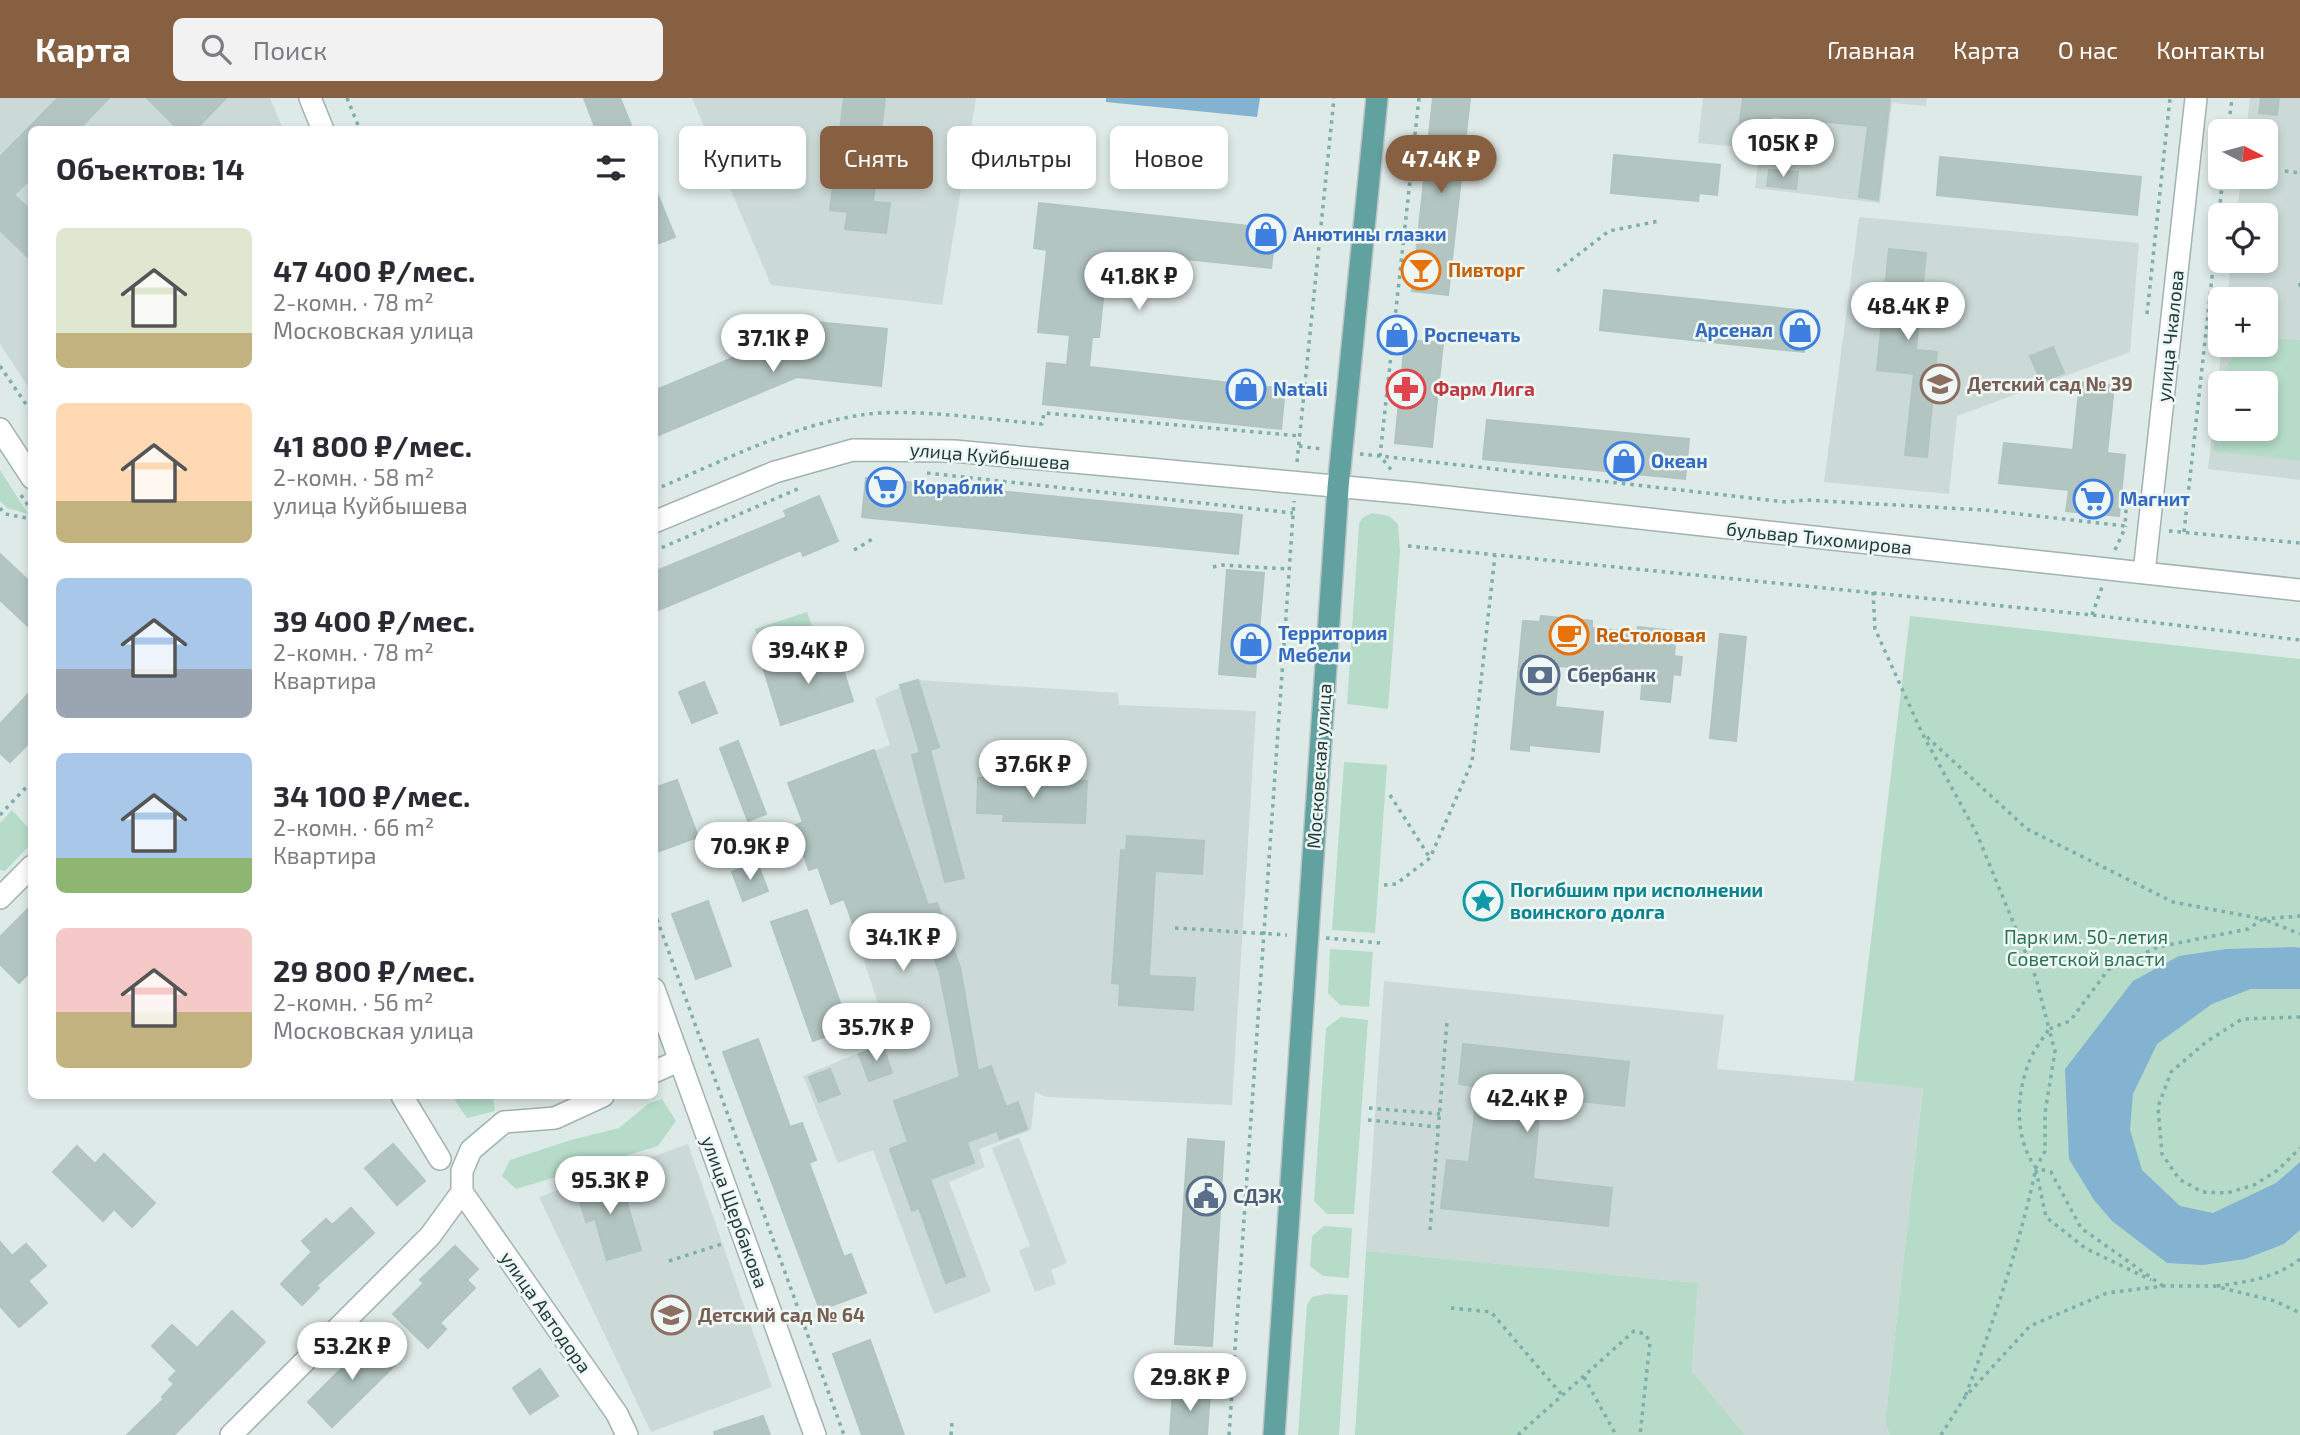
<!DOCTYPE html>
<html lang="ru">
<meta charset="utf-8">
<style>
:root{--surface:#fff;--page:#f2f2f3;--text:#2b2b33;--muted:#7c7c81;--accent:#866040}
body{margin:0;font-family:"Exo 2",sans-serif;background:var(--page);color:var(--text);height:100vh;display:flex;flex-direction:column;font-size:26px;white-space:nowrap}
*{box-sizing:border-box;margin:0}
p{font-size:23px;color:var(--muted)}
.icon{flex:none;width:38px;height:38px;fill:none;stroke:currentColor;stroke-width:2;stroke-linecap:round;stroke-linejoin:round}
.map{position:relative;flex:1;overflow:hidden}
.panel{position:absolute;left:28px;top:28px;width:630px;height:973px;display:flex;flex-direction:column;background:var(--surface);border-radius:10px;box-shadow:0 4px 10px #0003}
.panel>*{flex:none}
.top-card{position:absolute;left:679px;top:28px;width:665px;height:63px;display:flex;gap:14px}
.needle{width:46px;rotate:96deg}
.buttons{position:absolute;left:2208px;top:21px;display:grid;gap:14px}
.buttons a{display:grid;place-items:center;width:70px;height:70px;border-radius:10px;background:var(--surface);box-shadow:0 4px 10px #0003;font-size:35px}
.price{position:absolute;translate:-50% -60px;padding:0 16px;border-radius:24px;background:#fff;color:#222;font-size:23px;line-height:46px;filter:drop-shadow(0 2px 4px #0008)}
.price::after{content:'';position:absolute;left:50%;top:42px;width:21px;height:16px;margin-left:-10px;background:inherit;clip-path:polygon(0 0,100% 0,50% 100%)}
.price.on{background:var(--accent);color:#fff}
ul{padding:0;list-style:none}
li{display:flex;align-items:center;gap:21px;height:175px;padding:0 28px}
li span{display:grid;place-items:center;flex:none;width:196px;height:140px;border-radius:10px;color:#555}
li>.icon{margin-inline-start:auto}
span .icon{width:84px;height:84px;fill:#fffc;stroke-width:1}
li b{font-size:30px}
h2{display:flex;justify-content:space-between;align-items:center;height:84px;padding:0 28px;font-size:30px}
.chip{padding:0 24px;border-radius:10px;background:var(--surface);box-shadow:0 4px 10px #0003;font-size:24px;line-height:63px}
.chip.on{background:var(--accent);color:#fff}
header{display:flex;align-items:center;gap:42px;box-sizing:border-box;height:98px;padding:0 35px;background:var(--accent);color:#fff}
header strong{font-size:33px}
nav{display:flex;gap:38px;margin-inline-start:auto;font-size:24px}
.search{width:490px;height:63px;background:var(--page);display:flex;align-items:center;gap:18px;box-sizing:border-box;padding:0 24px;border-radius:10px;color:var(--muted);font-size:26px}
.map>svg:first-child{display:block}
</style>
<header>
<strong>Карта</strong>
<div class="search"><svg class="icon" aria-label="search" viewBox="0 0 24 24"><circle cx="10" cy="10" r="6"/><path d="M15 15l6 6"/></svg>Поиск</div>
<nav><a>Главная</a><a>Карта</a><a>О нас</a><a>Контакты</a></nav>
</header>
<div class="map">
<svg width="2300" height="1337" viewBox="0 0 2300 1337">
<rect width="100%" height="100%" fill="#deeae7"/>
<path fill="#ccdad7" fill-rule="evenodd" d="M0,0H270L283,31L32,32L31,293L0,246Z
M692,0H976L942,207L771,187Z
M1703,0H1927L1926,8L1892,5L1880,105L1755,90L1759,51L1698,45Z
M2250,0H2300V382L2208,371L2222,247H2266V201H2227L2231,163H2266V117H2237L2241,79H2266V33H2246ZM2221,285H2266V331H2221Z
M1859,119L2139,145L2130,254L1957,318L1949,396L1824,384Z
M918,582L1118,595L1119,607L1256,613L1232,1007L1046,999L1035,994L1031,1032L979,1051L985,1069L949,1084L991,1194L934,1216L873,1052L838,1065L803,978L890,942L844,802L831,806L820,769L809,772L794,728L803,724L788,685L890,647L875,600Z
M1384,883L1724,917L1717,971L1923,989L1885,1325L1890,1337H1745L1692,1273L1698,1185L1366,1153Z
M1019,1039L1067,1165L1051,1172L1056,1186L1035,1194L1019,1152L1030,1148L992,1050Z
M688,1046L772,1289L651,1334L539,1099Z"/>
<path fill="#b6dcc9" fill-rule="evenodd" d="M2266,240L2300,242V363L2213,353C2217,317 2212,267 2247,247H2266ZM2266,285V331H2221V285Z
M0,372L28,416L7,410L0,403Z
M1372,415L1389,418L1398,426L1400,453L1388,611L1347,606L1359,426L1362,420Z
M807,514L812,528L759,545L755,531Z
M1910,518L2300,561V1337H1890L1885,1325L1923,990L1854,983Z
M1344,664L1387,667L1375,835L1332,832Z
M12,712L31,733V746L5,773L0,772V725Z
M1330,851L1373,854L1369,909L1340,907L1328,895Z
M1341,919L1368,922L1354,1116H1327L1314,1103L1326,930Z
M452,998H493L495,1013L467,1020Z
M662,1001L676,1023L658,1048L516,1091L502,1078L510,1062L571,1042L619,1030L648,1006Z
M1324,1128L1352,1130L1349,1180L1323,1178L1310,1168L1312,1138Z
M1366,1153L1698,1185L1692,1273L1745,1337H1355Z
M1325,1196L1348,1197L1339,1337H1298L1307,1207L1312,1199Z"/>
<path fill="#83b3d1" d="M1106,0H1260L1257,19L1106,4Z
M2294,849L2300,850V891H2251L2212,906L2157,946L2133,996L2130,1032L2142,1072L2180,1108L2213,1115L2276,1085L2300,1064V1132L2284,1146L2245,1161L2203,1167L2167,1165L2112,1123L2094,1102L2069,1061L2065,971L2133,883L2179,858L2226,851Z"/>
<path fill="#b3c5c1" stroke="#b0c4c0" stroke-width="2" d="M58,0H109L78,32H32V79L14,97L32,114V163L0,132V59Z
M147,0H226L195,32H179Z
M584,0H620L633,32H596Z
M844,0H885L873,104L890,105L886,135L845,131L848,114L830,112Z
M1433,0H1470L1448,197L1412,193Z
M1743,0H1890L1878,102L1859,99L1868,28L1772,18L1769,43L1738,39Z
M2261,0H2279L2277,17L2259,15Z
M1614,57L1720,67L1717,97L1699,95L1698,103L1611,95Z
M1940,59L2141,79L2137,117L1937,97Z
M1769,72L1798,74L1796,91L1767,88Z
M654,88L675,139L654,147Z
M1039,105L1276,131L1271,170L1108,153L1099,239H1092L1089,269L1285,291L1281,331L1043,306L1047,265L1067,267L1070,237L1038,234L1047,152L1034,150Z
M1889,151L1926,155L1916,252L1937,254L1927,359L1905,357L1914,276L1877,272Z
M1604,192L1808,213L1804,254L1600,232Z
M815,224L887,231L881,288L797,279L654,339V293L763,247L770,265L794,252L812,254Z
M1405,242L1443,245L1432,349L1395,345Z
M2053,249L2064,275L2041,284L2030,258Z
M2080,284L2114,288L2107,355L2125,357L2119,418L2066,413L2069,392L1999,385L2004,345L2073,352Z
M1487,322L1689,341L1685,381L1483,361Z
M866,380L1242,417L1238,456L862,419Z
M819,398L838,443L803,458L801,452L654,514V474L787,419L784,413Z
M0,456L32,486V532L0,502Z
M1227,472L1264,475L1255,579L1219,576Z
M1541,518L1592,523V530L1637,534L1638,529L1676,533L1674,558L1682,559L1680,577L1673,576L1670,604L1641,601L1643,576L1559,568L1555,609L1603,614L1599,654L1529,647V653L1511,651L1523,523L1540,524Z
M1720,536L1746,539L1736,643L1710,640Z
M836,549L853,603L781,627L764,572Z
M918,582L939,649L930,652L964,780L945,784L912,657L920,655L900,587Z
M704,584L717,615L692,625L679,594Z
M32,592V642L10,664L0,655V626Z
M738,643L766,716L748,723L720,650Z
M874,652L928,807L937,805L960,869L978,973L991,968L1006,1009L1018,1004L1027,1031L1000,1041L997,1033L967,1044L974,1065L930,1081L965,1178L946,1185L919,1110L912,1113L890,1051L908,1044L894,1003L960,979L940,876L929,845L907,852L896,821L857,836L844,801L831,806L818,769L809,772L794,728L803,724L788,685Z
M978,680L1087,683L1085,725L1003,723L1004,716L977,715Z
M677,682L698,739L654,755V690Z
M1127,738L1204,743L1202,776L1155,773L1149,878L1195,880L1193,912L1119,907L1120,886L1112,885L1121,752L1126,753Z
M757,764L768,793L743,803L732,774Z
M708,803L731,868L696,881L672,816Z
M32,807V872L19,885L0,866V839Z
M807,812L849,930L813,943L771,824Z
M758,941L790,1029L802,1025L816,1062L809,1065L844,1159L851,1156L866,1195L820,1212L723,954Z
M1463,946L1629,964L1624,1008L1541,999L1533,1081L1612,1090L1608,1128L1441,1110L1447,1062L1469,1064L1478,989L1459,986Z
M883,948L892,975L869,983L859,956Z
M830,971L840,996L819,1004L809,979Z
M1188,1041L1224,1044L1212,1248L1175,1246Z
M393,1046L425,1083L397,1107L365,1070Z
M77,1048L95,1066L104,1056L155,1105L132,1129L114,1111L103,1123L53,1074Z
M619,1078L641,1152L607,1162L595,1121L586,1124L576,1090Z
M351,1110L374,1135L316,1188L319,1190L302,1207L281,1186L312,1154L302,1143L326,1121L332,1127Z
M0,1144L12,1158L26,1146L46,1168L28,1183L47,1205L19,1229L0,1208Z
M455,1148L478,1171L467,1182L475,1190L440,1225L446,1231L428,1250L393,1216L424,1185L420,1182Z
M232,1213L265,1244L174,1337H127L164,1301L162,1299L174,1286L169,1281L177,1273L152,1248L172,1227L197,1250Z
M366,1239L395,1267L332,1329L308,1304L349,1263L346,1260Z
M870,1242L876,1259L904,1337H862L833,1256Z
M540,1271L558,1298L530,1316L513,1290Z
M1173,1292L1210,1294L1207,1337H1170Z
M763,1318L770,1337H715L714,1334Z"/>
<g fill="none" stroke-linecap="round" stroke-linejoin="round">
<defs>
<path id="minor" d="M310,0L323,32
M0,331L32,380
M654,424L775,374L853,352L954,353L1410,395L2300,492
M2144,475L2196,0
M0,800L32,768
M654,891L815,1337
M654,974L680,962
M402,998L440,1061
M462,1094L617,1316L627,1337
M462,1094V1073L471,1052L504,1024L555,1020L603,998
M231,1337L430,1138L462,1094"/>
<path id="major" d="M1274,1337L1338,390L1377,0"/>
</defs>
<use href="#minor" stroke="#a1b2af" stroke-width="24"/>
<use href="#major" stroke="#bcc4c4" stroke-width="24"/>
<path stroke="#7daeab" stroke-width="3.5" stroke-dasharray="3.5 5" stroke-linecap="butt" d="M347,0L360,32
M1419,0L1380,358L1786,404L1806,402L1984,412L2125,428L2127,397
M2228,33L2232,0
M2285,73L2300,75
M1557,173L1609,133L1659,123
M2300,185V189
M2147,216L2170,0
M0,268L32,315
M1299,348L1321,351
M1360,356L1380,358L1393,374
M1297,364L1334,0
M927,375L1293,415
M654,392C721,364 789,328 861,317C910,309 990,322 1042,326L1044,315L1300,338
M21,397L32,413
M0,410L5,416L32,421
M2169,433L2300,445
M2184,434L2223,79
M1408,448L2092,517L2300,542
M854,452L876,439
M2115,452L2126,428
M654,453L800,390
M1213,469L1222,467L1288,471
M1873,494L1875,531L1922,635L1977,736L2036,880L2049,931C2042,942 2033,953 2029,964C2016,998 2014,1040 2036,1070C2019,1149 1994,1223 1965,1299
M2092,517L2102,489
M1927,639L2027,731L2173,804L2263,821L2300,818
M1390,697L1430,760
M0,717L32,683
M1384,787L1396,786L1430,760L1472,664L1495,457
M654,813L844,1337
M1175,830L1287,837
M1326,840L1380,845
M2300,919L2242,921L2206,944L2171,974L2158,1009L2162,1056L2179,1081L2202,1094L2227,1095L2254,1087L2278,1072L2300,1050
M1369,1010L1440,1016
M1368,1022L1438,1029
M2036,1072L2046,1119L2085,1150L2151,1182
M1430,1132L1447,924
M669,1163L725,1145
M2163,1188L2081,1130L2051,1074L2036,1070L2045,1053V1015L2055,953L2049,931L2070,923L2108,872L2158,849L2248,831L2263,821L2300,836
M2217,1188C2247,1184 2276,1180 2300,1161
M1451,1210L1491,1214L1563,1298
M1584,1279L1616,1337
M951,1337L952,1325
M1229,1337L1294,403
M1518,1337L1634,1233L1645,1236L1650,1244L1640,1337
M1941,1337L1965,1299L2030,1228L2107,1195L2163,1188H2214L2275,1203L2300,1215"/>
<use href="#minor" stroke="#fff" stroke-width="21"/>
<use href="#major" stroke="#61a19f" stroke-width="21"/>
</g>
<defs>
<symbol id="shop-ring" viewBox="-11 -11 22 22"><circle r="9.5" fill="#eef7f4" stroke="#3f7fe0" stroke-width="1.5"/><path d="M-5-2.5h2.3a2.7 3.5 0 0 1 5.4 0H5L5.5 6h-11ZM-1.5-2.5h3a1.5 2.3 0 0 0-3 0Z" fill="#3f7fe0"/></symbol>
<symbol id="bar-ring" viewBox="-11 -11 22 22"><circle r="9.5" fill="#eef7f4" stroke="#e8710a" stroke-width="1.5"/><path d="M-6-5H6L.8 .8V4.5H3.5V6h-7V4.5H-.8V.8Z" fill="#e8710a"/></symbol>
<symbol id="school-ring" viewBox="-11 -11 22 22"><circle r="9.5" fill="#eef7f4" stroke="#8d6e63" stroke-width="1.5"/><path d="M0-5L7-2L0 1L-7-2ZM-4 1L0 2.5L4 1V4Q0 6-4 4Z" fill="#8d6e63"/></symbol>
<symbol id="pharmacy-ring" viewBox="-11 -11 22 22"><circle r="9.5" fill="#eef7f4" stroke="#e0444e" stroke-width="1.5"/><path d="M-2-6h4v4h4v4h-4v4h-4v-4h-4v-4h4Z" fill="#e0444e"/></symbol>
<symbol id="supermarket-ring" viewBox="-11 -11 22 22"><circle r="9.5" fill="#eef7f4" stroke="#3f7fe0" stroke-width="1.5"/><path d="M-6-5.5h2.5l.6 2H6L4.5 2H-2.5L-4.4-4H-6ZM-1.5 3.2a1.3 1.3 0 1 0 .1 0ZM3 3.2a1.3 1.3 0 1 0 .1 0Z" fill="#3f7fe0"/></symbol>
<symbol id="cafe-ring" viewBox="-11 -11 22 22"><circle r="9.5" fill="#eef7f4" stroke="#e8710a" stroke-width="1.5"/><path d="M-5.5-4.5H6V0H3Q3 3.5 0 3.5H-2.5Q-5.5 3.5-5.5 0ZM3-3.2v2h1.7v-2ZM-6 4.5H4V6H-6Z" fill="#e8710a"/></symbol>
<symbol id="bank-ring" viewBox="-11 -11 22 22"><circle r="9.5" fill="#eef7f4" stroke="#5c6f8a" stroke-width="1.5"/><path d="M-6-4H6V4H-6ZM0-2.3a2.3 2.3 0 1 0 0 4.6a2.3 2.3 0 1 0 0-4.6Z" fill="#5c6f8a"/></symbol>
<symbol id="sight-ring" viewBox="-11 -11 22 22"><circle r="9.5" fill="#eef7f4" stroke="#0f9aa8" stroke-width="1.5"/><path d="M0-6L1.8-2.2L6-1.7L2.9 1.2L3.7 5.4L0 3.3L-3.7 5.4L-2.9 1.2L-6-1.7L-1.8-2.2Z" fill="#0f9aa8"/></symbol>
<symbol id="civic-ring" viewBox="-11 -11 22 22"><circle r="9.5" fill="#eef7f4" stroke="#5c6f8a" stroke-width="1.5"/><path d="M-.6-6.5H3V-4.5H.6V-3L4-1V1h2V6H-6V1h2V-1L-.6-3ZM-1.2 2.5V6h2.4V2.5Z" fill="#5c6f8a"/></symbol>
</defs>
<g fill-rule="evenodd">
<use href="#shop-ring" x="1244" y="114" width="44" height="44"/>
<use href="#bar-ring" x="1399" y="150" width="44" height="44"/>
<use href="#shop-ring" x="1778" y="210" width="44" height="44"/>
<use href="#shop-ring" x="1375" y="215" width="44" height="44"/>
<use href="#school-ring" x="1918" y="264" width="44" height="44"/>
<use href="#shop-ring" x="1224" y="269" width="44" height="44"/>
<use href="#pharmacy-ring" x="1384" y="269" width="44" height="44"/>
<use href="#shop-ring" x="1602" y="341" width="44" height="44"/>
<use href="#supermarket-ring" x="864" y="367" width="44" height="44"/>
<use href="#supermarket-ring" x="2071" y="379" width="44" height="44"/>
<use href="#cafe-ring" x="1547" y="515" width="44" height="44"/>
<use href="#shop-ring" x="1229" y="524" width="44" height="44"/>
<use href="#bank-ring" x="1518" y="555" width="44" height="44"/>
<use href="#sight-ring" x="1461" y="781" width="44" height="44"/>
<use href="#civic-ring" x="1184" y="1076" width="44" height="44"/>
<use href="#school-ring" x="649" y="1195" width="44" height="44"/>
</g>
<g text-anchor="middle" stroke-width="5" stroke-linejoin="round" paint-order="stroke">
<g font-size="19" font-weight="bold" fill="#366cbe" stroke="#eef7f4" text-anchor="start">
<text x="1293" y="143">Анютины глазки</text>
<text x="1773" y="239" text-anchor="end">Арсенал</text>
<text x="1424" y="244">Роспечать</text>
<text x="1273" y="298">Natali</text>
<text x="1651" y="370">Океан</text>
<text x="913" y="396">Кораблик</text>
<text x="2120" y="408">Магнит</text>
<text x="1278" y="542">Территория<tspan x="1278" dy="22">Мебели</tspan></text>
</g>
<g font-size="19" font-weight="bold" fill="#c56008" stroke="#eef7f4" text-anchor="start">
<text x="1448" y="179">Пивторг</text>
<text x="1596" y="544">ReСтоловая</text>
</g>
<g font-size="19" fill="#1f3a39" stroke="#eef7f4">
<text transform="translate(2170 238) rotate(-84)" y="7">улица Чкалова</text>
<text transform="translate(990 358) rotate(5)" y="7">улица Куйбышева</text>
<text transform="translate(1819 440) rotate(6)" y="7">бульвар Тихомирова</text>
<text transform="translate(1319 668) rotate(-86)" y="7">Московская улица</text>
<text transform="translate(735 1114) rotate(70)" y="7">улица Щербакова</text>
<text transform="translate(546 1214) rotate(55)" y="7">улица Автодора</text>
</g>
<g font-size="19" font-weight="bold" fill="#785e54" stroke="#eef7f4" text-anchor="start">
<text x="1967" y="293">Детский сад № 39</text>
<text x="698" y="1224">Детский сад № 64</text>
</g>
<g font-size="19" font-weight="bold" fill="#be3a42" stroke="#eef7f4" text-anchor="start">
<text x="1433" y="298">Фарм Лига</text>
</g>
<g font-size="19" font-weight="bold" fill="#4e5e75" stroke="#eef7f4" text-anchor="start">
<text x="1567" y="584">Сбербанк</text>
<text x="1233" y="1105">СДЭК</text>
</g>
<g font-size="19" font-weight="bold" fill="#0d838f" stroke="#eef7f4" text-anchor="start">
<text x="1510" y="799">Погибшим при исполнении<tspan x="1510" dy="22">воинского долга</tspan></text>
</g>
<g font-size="19" fill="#297156" stroke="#eef7f4">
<text x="2086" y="846">Парк им. 50-летия<tspan x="2086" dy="22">Советской власти</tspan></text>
</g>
</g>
</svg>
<div class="buttons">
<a><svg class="needle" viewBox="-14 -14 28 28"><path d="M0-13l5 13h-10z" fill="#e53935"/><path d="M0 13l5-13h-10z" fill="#7c7c81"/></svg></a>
<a><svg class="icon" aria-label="locate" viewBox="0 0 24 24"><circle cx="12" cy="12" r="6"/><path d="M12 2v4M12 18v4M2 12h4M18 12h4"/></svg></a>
<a>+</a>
<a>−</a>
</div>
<b class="price" style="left:1783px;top:81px">105K ₽</b>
<b class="price on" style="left:1441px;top:97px">47.4K ₽</b>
<b class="price" style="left:1139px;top:214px">41.8K ₽</b>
<b class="price" style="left:1908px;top:244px">48.4K ₽</b>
<b class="price" style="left:773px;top:276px">37.1K ₽</b>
<b class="price" style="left:808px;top:588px">39.4K ₽</b>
<b class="price" style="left:1033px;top:702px">37.6K ₽</b>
<b class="price" style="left:750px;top:784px">70.9K ₽</b>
<b class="price" style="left:903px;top:875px">34.1K ₽</b>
<b class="price" style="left:876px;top:965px">35.7K ₽</b>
<b class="price" style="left:1527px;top:1036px">42.4K ₽</b>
<b class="price" style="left:610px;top:1118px">95.3K ₽</b>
<b class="price" style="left:352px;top:1284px">53.2K ₽</b>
<b class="price" style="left:1190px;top:1315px">29.8K ₽</b>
<div class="top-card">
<a class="chip">Купить</a>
<a class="chip on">Снять</a>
<a class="chip">Фильтры</a>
<a class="chip">Новое</a>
</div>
<section class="panel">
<h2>Объектов: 14<svg class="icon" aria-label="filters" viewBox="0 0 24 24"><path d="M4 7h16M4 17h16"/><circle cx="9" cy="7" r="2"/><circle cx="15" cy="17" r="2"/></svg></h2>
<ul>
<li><span style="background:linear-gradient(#dfe7d0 75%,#c2b280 0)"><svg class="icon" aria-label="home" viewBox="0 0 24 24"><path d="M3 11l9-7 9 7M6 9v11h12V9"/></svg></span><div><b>47 400 ₽/мес.</b><p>2-комн. · 78 m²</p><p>Московская улица</p></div></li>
<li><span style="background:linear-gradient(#ffd9b3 70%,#c2b280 0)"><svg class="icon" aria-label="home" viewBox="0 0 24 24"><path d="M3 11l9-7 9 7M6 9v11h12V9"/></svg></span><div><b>41 800 ₽/мес.</b><p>2-комн. · 58 m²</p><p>улица Куйбышева</p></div></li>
<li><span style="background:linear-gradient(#a9c7e8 65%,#9aa5b1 0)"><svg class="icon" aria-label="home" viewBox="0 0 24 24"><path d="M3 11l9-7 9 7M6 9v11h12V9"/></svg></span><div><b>39 400 ₽/мес.</b><p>2-комн. · 78 m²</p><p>Квартира</p></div></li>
<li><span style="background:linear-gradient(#a9c7e8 75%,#8fb573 0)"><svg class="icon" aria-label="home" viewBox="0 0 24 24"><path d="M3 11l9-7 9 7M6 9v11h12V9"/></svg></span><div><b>34 100 ₽/мес.</b><p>2-комн. · 66 m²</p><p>Квартира</p></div></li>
<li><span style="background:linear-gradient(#f6c9c9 60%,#c2b280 0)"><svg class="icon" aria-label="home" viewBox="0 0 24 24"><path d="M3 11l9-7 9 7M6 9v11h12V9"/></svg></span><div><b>29 800 ₽/мес.</b><p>2-комн. · 56 m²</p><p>Московская улица</p></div></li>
</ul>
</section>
</div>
